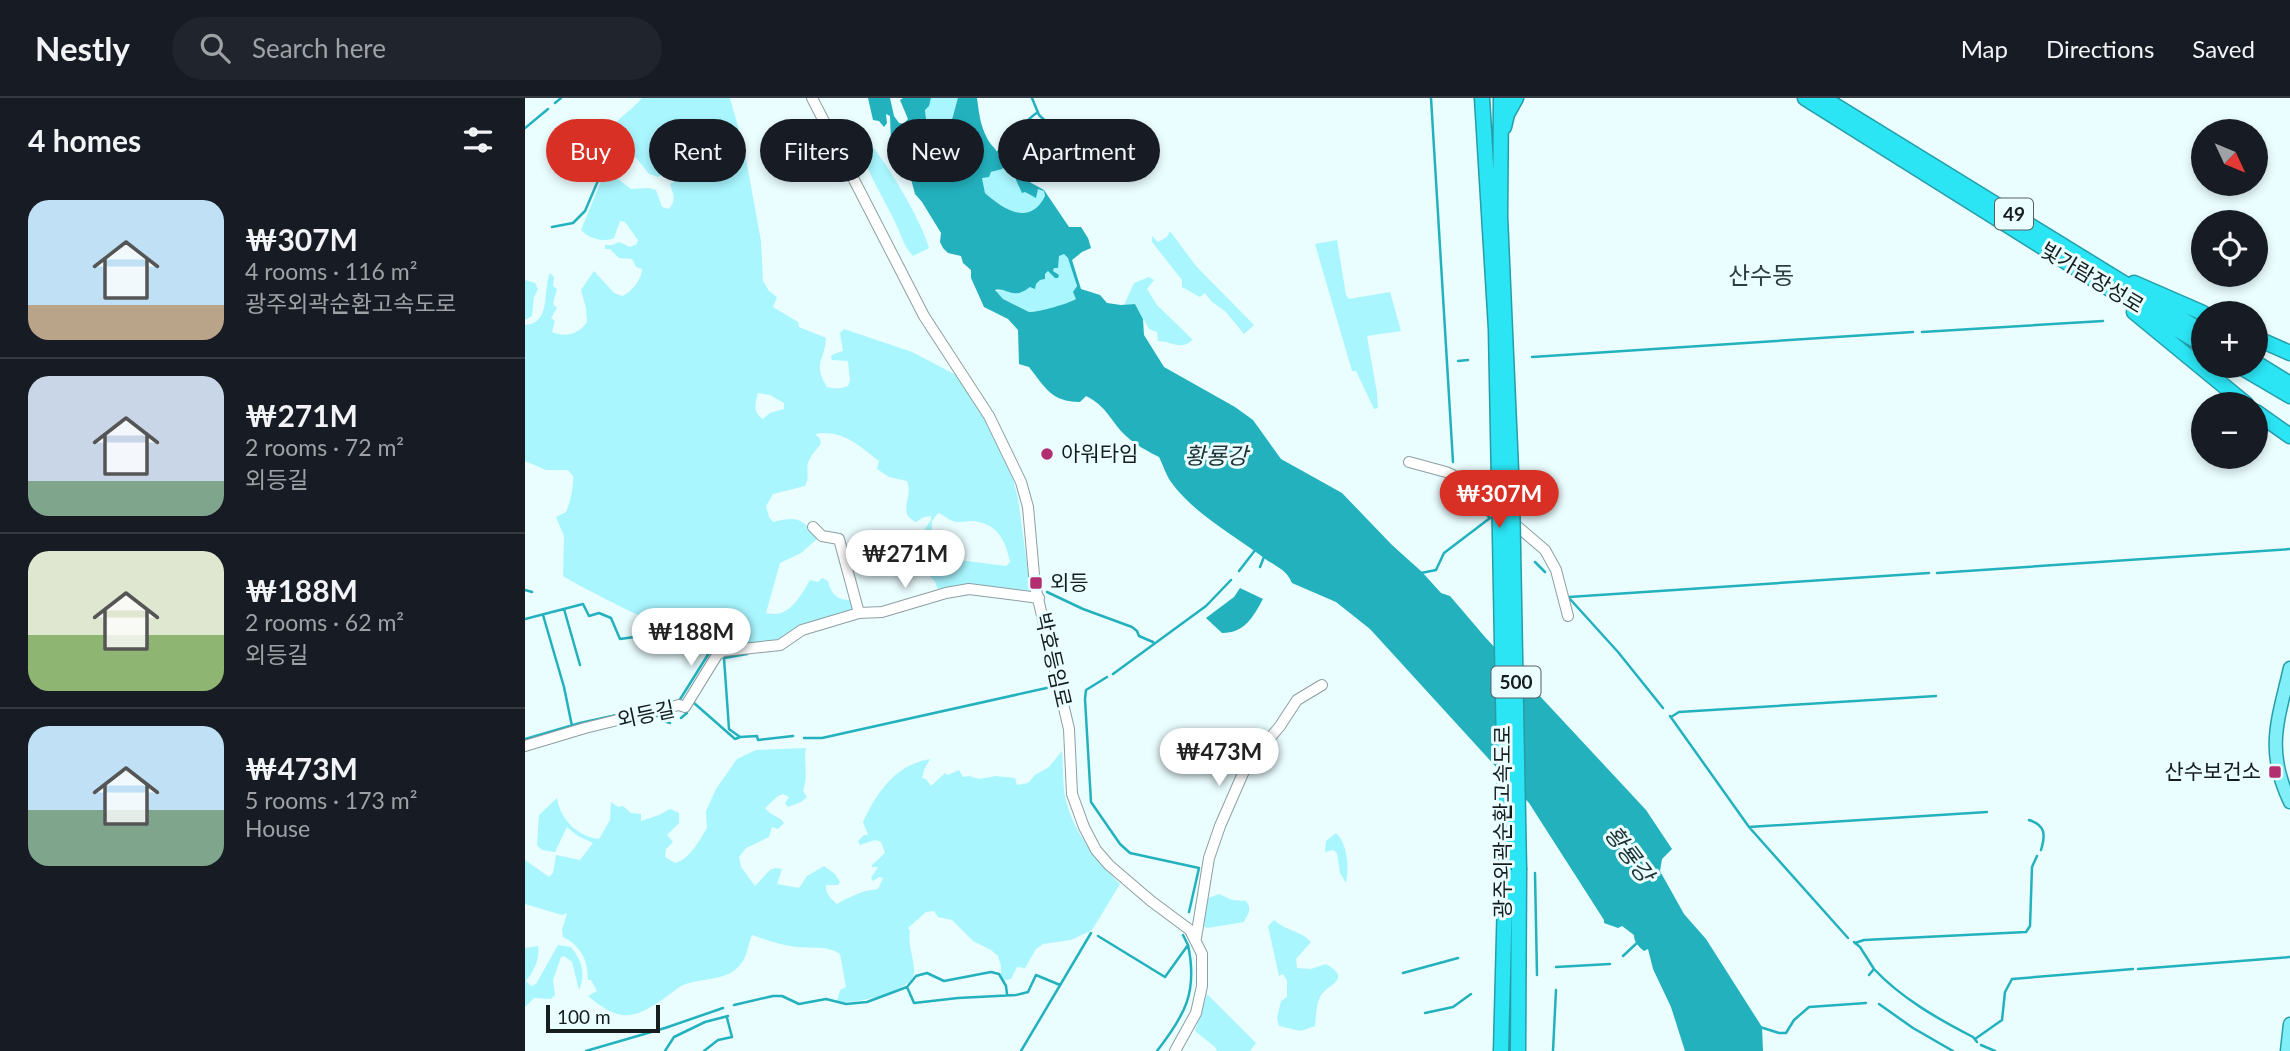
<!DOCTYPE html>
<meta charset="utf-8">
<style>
:root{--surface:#171b24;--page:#20242c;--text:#f1f3f6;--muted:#9ea1a6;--line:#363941;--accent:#d93025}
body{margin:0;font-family:Lato,"Noto Sans KR",sans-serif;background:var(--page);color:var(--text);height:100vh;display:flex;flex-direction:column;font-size:26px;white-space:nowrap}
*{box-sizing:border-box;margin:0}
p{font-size:23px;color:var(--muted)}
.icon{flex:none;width:38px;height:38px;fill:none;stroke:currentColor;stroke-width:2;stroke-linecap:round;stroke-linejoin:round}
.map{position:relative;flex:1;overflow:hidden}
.side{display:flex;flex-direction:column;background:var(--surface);width:525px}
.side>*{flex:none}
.banner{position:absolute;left:21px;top:21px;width:665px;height:63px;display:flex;gap:14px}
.needle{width:46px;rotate:134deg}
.fabs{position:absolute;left:1666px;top:21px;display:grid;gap:14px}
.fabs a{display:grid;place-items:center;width:77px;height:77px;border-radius:50%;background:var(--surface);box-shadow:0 4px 10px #0003;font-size:35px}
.scale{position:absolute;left:21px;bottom:18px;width:114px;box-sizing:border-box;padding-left:7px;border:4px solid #161d1e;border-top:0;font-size:19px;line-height:24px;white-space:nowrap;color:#161d1e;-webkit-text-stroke:5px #eafdff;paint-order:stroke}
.price{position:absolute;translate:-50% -60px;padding:0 16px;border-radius:24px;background:#fff;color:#222;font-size:23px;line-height:46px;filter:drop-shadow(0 2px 4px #0008)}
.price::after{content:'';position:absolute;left:50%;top:42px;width:21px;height:16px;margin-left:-10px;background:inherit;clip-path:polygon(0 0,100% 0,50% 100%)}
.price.on{background:var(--accent);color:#fff}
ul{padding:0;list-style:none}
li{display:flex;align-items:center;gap:21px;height:175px;padding:0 28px}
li+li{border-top:2px solid var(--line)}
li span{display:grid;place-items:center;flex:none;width:196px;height:140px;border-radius:21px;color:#555}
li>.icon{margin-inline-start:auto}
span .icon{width:84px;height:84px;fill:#fffc;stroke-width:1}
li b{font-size:30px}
h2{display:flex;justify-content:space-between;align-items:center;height:84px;padding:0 28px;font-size:30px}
.pill{padding:0 24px;border-radius:32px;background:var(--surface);box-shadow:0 4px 10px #0003;font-size:24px;line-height:63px}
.pill.on{background:var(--accent);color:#fff}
header{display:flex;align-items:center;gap:42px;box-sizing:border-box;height:98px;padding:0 35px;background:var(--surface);border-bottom:2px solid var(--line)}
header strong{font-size:33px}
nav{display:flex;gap:38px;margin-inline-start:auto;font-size:24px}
.search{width:490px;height:63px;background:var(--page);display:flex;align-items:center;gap:18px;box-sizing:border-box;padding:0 24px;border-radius:38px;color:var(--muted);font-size:26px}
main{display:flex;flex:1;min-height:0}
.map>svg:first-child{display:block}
</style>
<header>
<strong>Nestly</strong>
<div class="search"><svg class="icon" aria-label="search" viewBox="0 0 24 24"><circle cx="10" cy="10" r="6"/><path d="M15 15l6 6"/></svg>Search here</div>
<nav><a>Map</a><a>Directions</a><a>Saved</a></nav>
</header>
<main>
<section class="side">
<h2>4 homes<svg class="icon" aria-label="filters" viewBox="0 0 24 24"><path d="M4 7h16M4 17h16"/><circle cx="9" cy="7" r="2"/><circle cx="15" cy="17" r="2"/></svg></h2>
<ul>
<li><span style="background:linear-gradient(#bfe0f5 75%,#b9a48a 0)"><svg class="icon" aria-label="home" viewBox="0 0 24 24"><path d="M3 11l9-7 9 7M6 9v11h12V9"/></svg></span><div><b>₩307M</b><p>4 rooms · 116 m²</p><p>광주외곽순환고속도로</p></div></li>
<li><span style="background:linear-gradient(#c9d6e8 75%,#7fa58c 0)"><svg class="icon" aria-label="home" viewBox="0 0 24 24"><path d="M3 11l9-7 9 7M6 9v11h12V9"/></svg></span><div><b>₩271M</b><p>2 rooms · 72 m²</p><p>외등길</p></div></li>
<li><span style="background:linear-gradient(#dfe7d0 60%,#8fb573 0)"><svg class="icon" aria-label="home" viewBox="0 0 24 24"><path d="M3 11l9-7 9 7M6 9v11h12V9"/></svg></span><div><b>₩188M</b><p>2 rooms · 62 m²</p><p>외등길</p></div></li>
<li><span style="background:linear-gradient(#bfe0f5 60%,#7fa58c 0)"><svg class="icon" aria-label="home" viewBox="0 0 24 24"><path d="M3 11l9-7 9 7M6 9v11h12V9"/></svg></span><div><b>₩473M</b><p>5 rooms · 173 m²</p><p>House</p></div></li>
</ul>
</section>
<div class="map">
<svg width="1765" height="953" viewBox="0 0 1765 953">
<rect width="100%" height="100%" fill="#eafdff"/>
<path fill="#a9f6ff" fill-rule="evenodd" d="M117,0H205L219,50L236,143L238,183L244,193L252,199L248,209L273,224L274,229L301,240C300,264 287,264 302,289C310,291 316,291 323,288L325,282L323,263L307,262L306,258L309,256L318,253L315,235L319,231L387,254L431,277L461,324L485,369L493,401L506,495L446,486L413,491L410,484L398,471L406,462L392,443L406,422V418L399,419L391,424C371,414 389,401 382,383L364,379L352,371L354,363C334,348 317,331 290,336L295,341L296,345C292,352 285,357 283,365C281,374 285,379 280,388L248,396L241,408L244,419L248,424C272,418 278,420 292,441L276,455L255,465L241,515C264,521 275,499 285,482L293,484L297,480L303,483C306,495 311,502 325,502L328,509L326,514L246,544C185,555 123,523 71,496C60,490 49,485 38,478L39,438L31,419L41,414C45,405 49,388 48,378L43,372H21L0,363V227C27,225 17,193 25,175L29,179L28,188L32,191L28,206L32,210L26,220L30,223L27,234C40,240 54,236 62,224L61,210L56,192L69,173L89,195L97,198C106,195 117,181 117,171L111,169L107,161L94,160L85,151H80V147H87L94,144L105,149L112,146L113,142L100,124L95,123L89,140C78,145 63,140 56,132L77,81L78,58L99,67L96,75L92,80L106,91L124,90L131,92L137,109L144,111C152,102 148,96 145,86L159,78C151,71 141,74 133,79L124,76L109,57L79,48C81,26 104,16 117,0ZM233,295L245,297L259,305V311L245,315L238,321C228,316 230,304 233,295ZM413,415C419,417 422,421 428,423C433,425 440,423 445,423C471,424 480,440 485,464L481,468L426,461L406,443L407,423Z
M406,0H433C427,19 425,42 405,52L396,47L388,35L391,27L394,25L402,29L400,12Z
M334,34C354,49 398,125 404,150L388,158C378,148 375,133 368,120C354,91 336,66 334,34Z
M482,65C495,72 493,89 504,97L514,90L519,93L520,98C505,129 479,111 460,95L457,80C466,73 475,73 482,65Z
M645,133L671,168L729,227L719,236L700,213L687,204L680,195L675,199L657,189V182L627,144V138L633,144L642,139Z
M812,142L821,197L824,201L865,194L876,233L842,238L852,295L853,310L849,311L831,273H827L790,146Z
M539,155C549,167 553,186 551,201C540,207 517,214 504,214L478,201L470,193L505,189L523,173L531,175L528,173L534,158Z
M624,179L629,182L622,191L632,207L666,240L667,242C657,253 645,243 633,243L632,234L624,231L610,206L599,207L609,185Z
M0,182L10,185L13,191L9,199L7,218L0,222Z
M281,650C278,665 284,676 278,693L282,699L276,704L263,709L260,705L264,699L258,696L253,698L240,710C247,719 255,718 259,725L253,731L247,729L244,739L221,750L214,759L216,769L230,788L245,772L250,770L257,771L252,786L274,790L282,778L299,768L310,776L315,784L313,787H301C300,795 306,801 312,806C324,799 339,792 353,791L358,780L354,779L348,783L346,780L353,769H347V767L360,755L356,744L350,742L335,747L333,743L339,737H343L338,724C352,694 370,667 405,661L399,672L397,680L401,681L406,688L420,675L423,677L434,672L438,679L444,678L454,681L471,678L490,680L492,687L503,685L510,677L524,669L537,653C538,666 538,680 539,692C544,729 570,761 595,786L567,832L546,842L518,846L511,851L500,870L492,869L486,881L476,883V868L473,858L466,852L448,843L427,822L413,819L409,813L401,814L383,830L385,833C382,847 390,861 389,875C389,893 326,908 312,903L315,892L321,889L315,856C303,847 286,851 271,849C256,847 241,842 227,837C223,846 222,860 215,867C203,882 181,880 164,885C155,887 148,894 141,899C107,923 94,924 63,898L72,893L66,882H63C63,862 56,848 38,839L37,832L42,815L37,817L0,806V762L24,779L28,775L31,757L55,762L68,745L53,738L42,729L30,754L17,752L12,747L14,717L32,700C35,721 53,739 74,741L85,722L86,704L93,709L98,708L106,715L116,716V723L134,717L145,711L154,715V725L142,737L148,744L141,751L140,759L150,765C165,761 174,743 182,730L181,713L191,691L212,661L231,652Z
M811,735C823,746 824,770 821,785L815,775L812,755L808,752L800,754L801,743Z
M694,796L707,802L721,803L724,808V814L719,824L682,830L676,827L681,801Z
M749,822C761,833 775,832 786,844L771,861L772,870L786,871L801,866C829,882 801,886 795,899C791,907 791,919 790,928L776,933L754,928L752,920L756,903L762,899V883L758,876L754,878L743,828Z
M33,847L46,849C57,863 61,876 54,892L47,864L39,858L36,859L28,882L30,897L26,901L9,900L0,909V850L13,848C15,860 9,874 1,883L6,888L11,886Z
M682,896L731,945L725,953H692L690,949L670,933Z"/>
<path fill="#23b1be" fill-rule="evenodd" d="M343,0H365L369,18L374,25L379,26L383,21L375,2L378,0H406L404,8L400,12L402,30L394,25L391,27L389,34L396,47L406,52C425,42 427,19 433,0H452C454,14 455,27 462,40C465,47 472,51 474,58L488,62L495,68L501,82L519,92L544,129H556L563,140L566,150L557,154L547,162L556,191L575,197L582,205L596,207L610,206L618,221L619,237L639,269L710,309L728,322L756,361L817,395L867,447L897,474L916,495L925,498L960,539L1121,712L1147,751L1137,761L1135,773L1159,816L1181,841L1237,929L1238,953H1160L1146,909L1128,871L1123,851L1119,853C1113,848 1109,844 1109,837L1097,828L1093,830L1079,825V822L1004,705L845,531L811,504L767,485C761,471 751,469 739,460C708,436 670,417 646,384C641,377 638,367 634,359C622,353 611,347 601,338C586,324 582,308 561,298L555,304C526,304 520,289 504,269L494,266L493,232L483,221L459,209L446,180V172L438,165L436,158L423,155L418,150L415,144L416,135L397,104L390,96L379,55L366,44L365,18L361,16L362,25L359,29L354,23L348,22ZM483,65L490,72L491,82L497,95L500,94L511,100L513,91L519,93L520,98C505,129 478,111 460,95L457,80L464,79L466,74L477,71ZM539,156L543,160L552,188L548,194L551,201C542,206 515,214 504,214L478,201L470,192C483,189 487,203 505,189L510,191L511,186L515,182L520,181V176L523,173L530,180H533L534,177L528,173L529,170H533L534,158Z
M715,490L738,501C728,519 720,535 697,535L681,520L709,499Z"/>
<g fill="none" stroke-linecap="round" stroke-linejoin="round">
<path stroke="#23b1be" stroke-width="2.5" d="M507,0L514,17L533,35
M906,0L928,364
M30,5L36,0
M0,30L23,11
M472,55C487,42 497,24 513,14
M27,129L48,125L60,113L75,78L78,44
M1397,234L1578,223
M1007,259L1388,234
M933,263L943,262
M1010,464L1020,474
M735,469L739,459
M714,473L731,451
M896,475L911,472L919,455L965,420L933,388
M1412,475L1765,451
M0,492L7,494
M522,494L558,511L607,529L612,533L614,538L628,544
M1044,499L1404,475
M1045,501L1093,554L1138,610
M39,511L55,567
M18,517L39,589L47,628
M0,521L58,506L64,518L74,515L86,520L95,541C128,534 159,543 192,548L184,555L154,603L123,610
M222,556L199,560L204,631L215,639L232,638L233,642L268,638
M588,576L681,508L706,482
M582,579L561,592L560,601L566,704L595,746L605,755L674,770L664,814
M169,605L210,641L215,639
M1145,618L1224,729L1323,840
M125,619L139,617V623L145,625
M1146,619L1154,614L1411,598
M156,620L162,615
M279,640H297L526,589
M0,641L55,625L96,616
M1504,722C1520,727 1521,736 1516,752
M1224,729L1462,714
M1010,775L1012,877
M573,838L640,879L663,847L658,837
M1329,844L1335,849L1349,871L1344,877
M1330,845L1339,842L1501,834L1505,828L1507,769L1512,758
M1098,858L1113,844
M1031,869L1085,866
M1349,871C1376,900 1413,921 1448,939L1452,944
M1613,871L1765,859
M878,875L933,860
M382,889L391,878L402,875L419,883L466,874L474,876L481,888L482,896
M1354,906L1388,930L1428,953
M209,907L248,898H257L274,906L301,901L321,906L342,904L382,889L389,905L433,900L491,897L503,894L511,877L535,887
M900,915L928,909L946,896
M1235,929L1254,935H1261L1269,922L1284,909L1341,905
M1450,941L1477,922L1480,894L1487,881L1608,871
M1456,947L1470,953
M61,953L140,930L198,910
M140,953L149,939L180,924L203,918
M179,953L193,942L207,939L202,920
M496,953L566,835
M632,953C660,917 673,894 663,847
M1028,953L1031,892"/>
<defs>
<path id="minor" d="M287,0L399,218L464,318L496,384L503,409L510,488L544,631L547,696L559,729L571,752L584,767L626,803L665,832L677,856V888L671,915L650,953
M884,364L921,374L938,382L1020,452L1031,472L1043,518
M288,429L297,438L314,441L334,515L357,514L421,495L444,491L514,500
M0,648L60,630L154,607L160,609L192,557L198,553L255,547L277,532L334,515
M671,840L684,760L695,728L726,657L740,646L755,628L772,602L797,587"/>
<path id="major" d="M1765,570C1753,623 1740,651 1765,704
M1762,953L1765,926"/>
<path id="highway" d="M957,0L971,231L974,385
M976,0L975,118L987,395
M1280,0L1570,182L1678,247
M1298,0L1678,234
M979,29L982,16L991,0
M1609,185L1678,215
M1609,214L1721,306
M1731,240L1765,255
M1731,265L1765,286
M1714,268L1765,298
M1731,314L1765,338
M976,953L981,759
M993,953L994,772"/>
</defs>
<use href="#minor" stroke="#8d9fa1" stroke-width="12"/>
<use href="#major" stroke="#249ea9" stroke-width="15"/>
<use href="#highway" stroke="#249ea9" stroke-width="17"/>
<use href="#minor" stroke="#fff" stroke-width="10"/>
<use href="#major" stroke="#80eff8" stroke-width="12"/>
<use href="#highway" stroke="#2be4f4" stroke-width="14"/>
<defs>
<path id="highway-bridge" d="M974,385L981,759
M987,395L994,772"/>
</defs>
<use href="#highway-bridge" stroke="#249ea9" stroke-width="17" stroke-linecap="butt"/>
<use href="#highway-bridge" stroke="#2be4f4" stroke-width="14"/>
</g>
<g fill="#b32d71" stroke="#eafdff" stroke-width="2.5">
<circle cx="522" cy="356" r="7"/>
<rect x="504" y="478" width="14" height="14" rx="3.5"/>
<rect x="1743" y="667" width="14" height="14" rx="3.5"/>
</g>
<g text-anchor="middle" stroke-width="6" stroke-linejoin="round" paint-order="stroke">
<g fill="#eafdff" stroke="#566062" stroke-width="2">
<rect x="1470" y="100.5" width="38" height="31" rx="5"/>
<rect x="966.5" y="568.5" width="49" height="31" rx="5"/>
</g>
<g font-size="19" font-weight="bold" fill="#161d1e">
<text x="1489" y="123">49</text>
<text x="991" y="591">500</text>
</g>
<g font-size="21" fill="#161d1e" stroke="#eafdff">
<text transform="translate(1567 180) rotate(31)" y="7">빛가람장성로</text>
<text transform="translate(528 562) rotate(77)" y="7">박호등임로</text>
<text transform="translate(121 617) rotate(-12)" y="7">외등길</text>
<text transform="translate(978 724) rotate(-90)" y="7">광주외곽순환고속도로</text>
</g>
<g font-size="21" fill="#161d1e" stroke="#eafdff" text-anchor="start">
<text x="536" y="363">아워타임</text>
<text x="525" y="492">외등</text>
<text x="1736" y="681" text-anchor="end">산수보건소</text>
</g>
<g font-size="23" font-style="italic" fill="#1d3335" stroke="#eafdff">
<text x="691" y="366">황룡강</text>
<text transform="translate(1104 756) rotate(53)" y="8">황룡강</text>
</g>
<g font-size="24" fill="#2f3e40" stroke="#eafdff">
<text x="1236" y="186">산수동</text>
</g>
</g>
</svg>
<div class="fabs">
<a><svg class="needle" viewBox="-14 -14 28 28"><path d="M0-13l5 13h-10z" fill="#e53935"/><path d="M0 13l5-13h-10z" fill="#9ea1a6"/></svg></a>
<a><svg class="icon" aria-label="locate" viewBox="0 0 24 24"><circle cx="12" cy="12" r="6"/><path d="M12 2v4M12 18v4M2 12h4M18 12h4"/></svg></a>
<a>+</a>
<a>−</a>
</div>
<div class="scale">100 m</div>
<b class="price on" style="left:974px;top:432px">₩307M</b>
<b class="price" style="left:380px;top:492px">₩271M</b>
<b class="price" style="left:166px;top:570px">₩188M</b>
<b class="price" style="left:694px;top:690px">₩473M</b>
<div class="banner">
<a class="pill on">Buy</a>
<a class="pill">Rent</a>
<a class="pill">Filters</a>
<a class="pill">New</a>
<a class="pill">Apartment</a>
</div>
</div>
</main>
